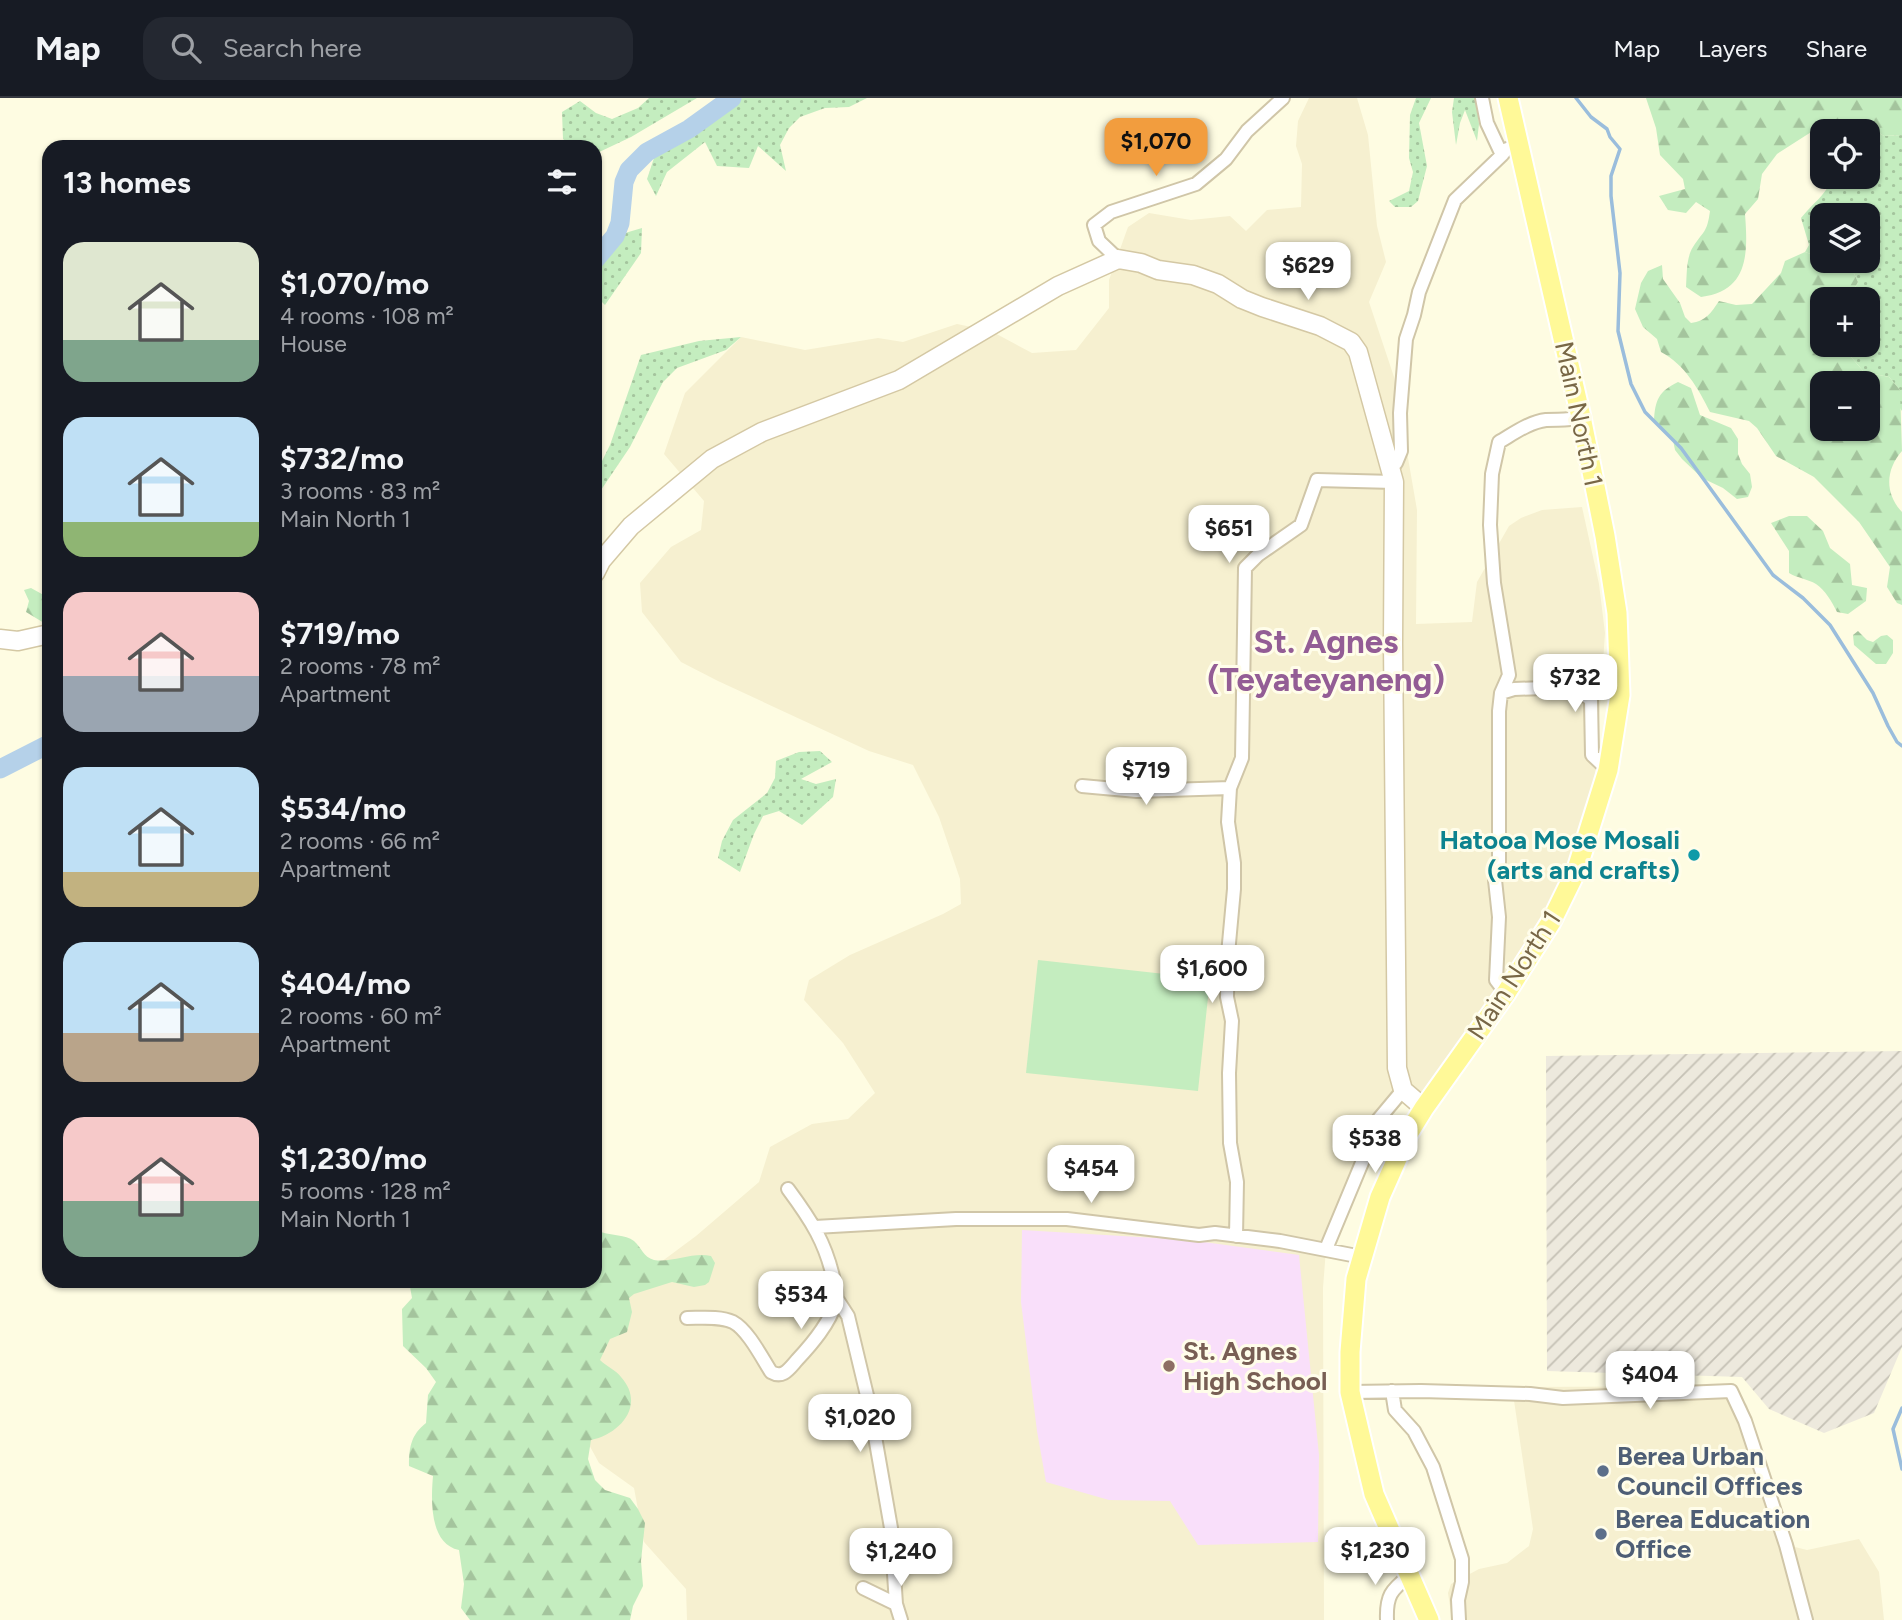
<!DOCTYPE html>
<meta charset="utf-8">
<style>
:root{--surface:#171b24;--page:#242831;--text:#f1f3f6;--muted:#9ea1a6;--line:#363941;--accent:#f29d3e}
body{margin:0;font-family:Figtree,sans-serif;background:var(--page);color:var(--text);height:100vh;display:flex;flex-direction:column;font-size:26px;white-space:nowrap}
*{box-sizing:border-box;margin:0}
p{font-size:23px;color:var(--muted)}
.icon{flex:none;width:38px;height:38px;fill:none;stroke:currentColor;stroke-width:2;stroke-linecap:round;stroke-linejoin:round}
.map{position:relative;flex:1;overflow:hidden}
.sheet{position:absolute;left:42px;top:42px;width:560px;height:1148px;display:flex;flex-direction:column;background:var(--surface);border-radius:21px;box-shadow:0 2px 5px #0004}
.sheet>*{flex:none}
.tools{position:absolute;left:1810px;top:21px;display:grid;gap:14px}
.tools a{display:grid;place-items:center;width:70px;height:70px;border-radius:14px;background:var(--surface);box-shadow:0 2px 5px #0004;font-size:35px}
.price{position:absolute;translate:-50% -60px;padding:0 16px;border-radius:14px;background:#fff;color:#222;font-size:23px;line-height:46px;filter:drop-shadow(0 2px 4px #0008)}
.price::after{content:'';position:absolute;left:50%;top:42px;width:21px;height:16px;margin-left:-10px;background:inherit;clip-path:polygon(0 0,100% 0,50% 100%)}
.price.active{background:var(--accent);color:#111}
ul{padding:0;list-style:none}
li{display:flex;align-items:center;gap:21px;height:175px;padding:0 21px}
li span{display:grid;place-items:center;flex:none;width:196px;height:140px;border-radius:21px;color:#555}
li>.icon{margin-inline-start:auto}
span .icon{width:84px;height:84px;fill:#fffc;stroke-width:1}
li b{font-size:30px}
h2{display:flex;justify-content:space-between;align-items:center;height:84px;padding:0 21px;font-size:30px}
header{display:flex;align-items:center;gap:42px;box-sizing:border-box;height:98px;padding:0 35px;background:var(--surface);border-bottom:2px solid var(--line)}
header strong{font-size:33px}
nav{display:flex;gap:38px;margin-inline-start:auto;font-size:24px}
.search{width:490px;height:63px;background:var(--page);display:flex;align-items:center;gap:18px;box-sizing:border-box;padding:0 24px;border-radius:21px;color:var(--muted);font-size:26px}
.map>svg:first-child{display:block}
</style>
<header>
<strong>Map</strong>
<div class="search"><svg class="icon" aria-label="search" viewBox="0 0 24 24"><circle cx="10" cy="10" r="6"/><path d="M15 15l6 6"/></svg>Search here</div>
<nav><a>Map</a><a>Layers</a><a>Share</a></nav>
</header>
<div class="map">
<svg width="1902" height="1522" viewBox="0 0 1902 1522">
<defs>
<pattern id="industrial-furrows" width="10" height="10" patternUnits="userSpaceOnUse" patternTransform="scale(1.75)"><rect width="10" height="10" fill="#ede9dd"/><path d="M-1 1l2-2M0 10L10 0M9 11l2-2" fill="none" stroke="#c5c1b5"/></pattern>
<pattern id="grass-dots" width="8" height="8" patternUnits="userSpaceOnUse" patternTransform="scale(1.75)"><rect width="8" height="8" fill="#c4edbf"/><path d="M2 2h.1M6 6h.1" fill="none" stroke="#a4c49d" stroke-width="1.8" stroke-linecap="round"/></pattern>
<pattern id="forest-firs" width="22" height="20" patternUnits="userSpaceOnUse" patternTransform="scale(1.75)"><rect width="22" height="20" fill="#c4edbf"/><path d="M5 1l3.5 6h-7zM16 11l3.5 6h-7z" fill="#a4c49d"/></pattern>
</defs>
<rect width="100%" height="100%" fill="#fefce2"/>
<path fill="#f6f0d0" d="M1309,0H1357L1368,37L1377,128L1386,164L1369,204L1394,279L1417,412L1416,526L1472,524L1477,484L1509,428L1521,420L1542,412L1582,409L1599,486L1605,535L1592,723L1577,771L1424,1010L1402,993L1372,1029L1326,1151L1323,1190L1324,1522H687L686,1491L644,1444L634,1390L599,1365L587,1343L589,1300L605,1240L626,1190L696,1138L759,1084L770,1049L812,1026L848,1021L875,995L843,945L804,902L809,882L850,857L943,816L961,806L960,781L939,719L913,667L869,653L718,583L681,564L642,514L640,485L671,449L701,432L704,403L664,356L685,295L741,239L805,252L878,240L903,244L957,226L991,233L1032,255L1076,252L1109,210V182L1128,129L1149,115L1191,122L1230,118L1246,133L1267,112L1301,109L1302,66L1296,48L1298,23Z
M1729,1288L1747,1307L1772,1387L1795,1449L1807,1452L1859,1441L1879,1474L1884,1522H1452L1448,1495L1451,1486L1479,1471L1507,1465L1529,1448L1533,1431L1512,1289Z"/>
<path fill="url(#industrial-furrows)" d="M1902,953V1249L1874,1315L1824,1335L1769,1311L1742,1279L1547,1273L1546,958Z"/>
<path fill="#f9dffa" d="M1022,1132L1189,1142L1299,1157L1319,1357L1318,1444L1198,1447L1170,1403L1109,1402L1046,1384L1037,1333L1021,1204Z"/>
<path fill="url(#grass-dots)" d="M649,0H697L631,39L595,56V49H572L563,41L562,14L580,3L596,15L612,21L638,10Z
M736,0H867L849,9L825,10L800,19L789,30L780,47L786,73L758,48L749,70L717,68L705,44L667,74L656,98L647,81L654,60Z
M1416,0H1431L1419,25L1427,68L1418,103L1411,109H1395L1389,103L1409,93L1413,74L1409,60L1410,17Z
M1454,0H1476L1479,26L1477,43L1465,12L1460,25L1456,47L1452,14Z
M1857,21L1884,38L1902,37V313L1900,310V292L1889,279L1864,274L1846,253L1844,247H1867V201H1849L1858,184L1850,167L1833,163H1867V117H1822V160L1805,154L1809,147L1801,120C1812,106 1827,96 1833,79H1867V33H1840L1841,23Z
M642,130L641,155L605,207L595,197V164L615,138Z
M741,239L726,252L677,270L663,284L630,349L595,401V369L600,367L610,347L641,257L699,243Z
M820,653L832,664L801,681L816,686L836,681L833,699L802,727L779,713L763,718L754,736L740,774L718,760L722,743L733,722L767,695L775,680L776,663L799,654Z"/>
<path fill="url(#forest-firs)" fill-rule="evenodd" d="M1646,0H1902V37L1884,38L1857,21L1819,29L1777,56L1762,76L1758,101L1745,116C1748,155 1749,193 1701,199L1686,189C1687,176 1686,160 1693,149C1704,132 1707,135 1710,113L1696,104L1686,115L1668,112L1659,98L1685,91L1683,81L1660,57L1656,30Z
M1805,154L1822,160V163H1833L1850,167L1858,184L1849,201H1822V247H1844L1846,253L1864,274L1889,279L1900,292L1902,353C1886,371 1884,395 1902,414V507L1897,505L1887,489L1890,469L1859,424L1814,379L1776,358L1757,330L1749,323L1710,314C1698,290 1685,267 1661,254L1657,241L1643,229L1635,211L1641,185L1648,173L1662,167L1663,181L1680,205L1685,219L1691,225C1706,223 1711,215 1719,203L1736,207L1752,206L1781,175L1785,163ZM1867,285V331H1822V285Z
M1678,284L1691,290L1700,317L1731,330L1738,341V356L1742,366L1750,376L1752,389L1748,399L1737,401L1723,390L1702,380L1682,361L1675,352L1673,342L1654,323C1655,302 1659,293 1678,284Z
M1789,418H1807L1823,433L1830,450L1850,466L1852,487L1867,490L1866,503L1848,516L1837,514C1832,504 1825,492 1816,486C1808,481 1797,480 1789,475V453L1771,425Z
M31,490L49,500V528L26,514L29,503L24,492Z
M1858,533L1867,542L1873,544L1881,538L1887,537L1893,542V555L1886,566H1876L1854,547L1853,537Z
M595,1063L602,1097L601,1134C612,1138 625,1136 634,1143C642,1150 643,1159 654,1162C673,1165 692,1154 711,1158L715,1165L709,1184L705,1187L694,1189L672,1184L634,1196L629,1200L632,1214L627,1234L610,1241L600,1262C606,1268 616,1272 621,1279C646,1307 620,1336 591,1342L588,1361L595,1382L605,1392L630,1400L638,1411L645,1425L641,1463L643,1488L633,1508L630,1522H470L461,1510L464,1486L459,1452C429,1446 431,1401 433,1378L409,1368C409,1349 411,1337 426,1325L428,1297L436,1284L426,1270L403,1248L402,1211L412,1200L409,1183H595Z"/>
<path fill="#c4edbf" d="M1038,862L1210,881L1198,993L1026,975Z"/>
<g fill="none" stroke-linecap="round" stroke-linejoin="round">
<path stroke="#9abddc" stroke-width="3.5" d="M1576,0L1591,19L1607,31L1610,39L1620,51L1611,78V98L1620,175L1618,233L1631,286L1645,314L1681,350L1773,477L1803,500L1830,527L1873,595L1888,628L1897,644L1902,648
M1902,1310L1893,1331L1902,1371"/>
<path stroke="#b5d1e9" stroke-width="19" d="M595,162L615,138L620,125L624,84L629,72L647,54L689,31L732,0
M0,671L49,646"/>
<defs>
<path id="street" d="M1482,0L1487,25L1502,57L1507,51
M1118,161L1099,143L1094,127L1111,114L1196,86L1226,61L1247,33L1283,0
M1391,367L1396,365L1401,353L1400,315L1406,241L1414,217L1419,194L1455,102L1502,57
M1501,595L1514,591L1574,589L1591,602L1592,657L1608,672
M1082,688L1137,693L1230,690L1228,724L1234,765V791L1228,856L1227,899L1232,923L1229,975L1230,1045L1237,1084L1236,1138
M1230,690L1242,660L1245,470L1258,457L1301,427L1317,382L1394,384
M1506,895L1496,882L1499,819L1495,782L1499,764V613L1501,595L1509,577L1494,485L1490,427L1492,376L1499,344C1513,336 1529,324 1546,322C1560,321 1566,323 1581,319
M815,1129L956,1121H1067L1199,1137L1215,1135L1280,1143L1362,1159
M1326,1151L1366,1055L1372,1029L1403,992
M837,1201L848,1218L870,1310L891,1430L896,1506
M687,1220C701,1220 720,1218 733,1224C748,1232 762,1260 771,1274C783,1281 789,1271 797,1262C813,1245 829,1226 836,1204C838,1197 835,1189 834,1183C826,1145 811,1122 788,1091
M1392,1293L1395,1312L1414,1333L1433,1369L1462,1461V1484L1458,1502L1459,1522
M1350,1294L1421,1293L1530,1296L1563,1300L1731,1293L1745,1323L1786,1447L1806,1522
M863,1490L896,1506L901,1522
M1387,1522C1386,1498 1391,1492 1409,1478"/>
<path id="secondary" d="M595,475L601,463L631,428L712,361L762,334L899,282L1058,188L1118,161L1141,165L1158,172L1193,177L1218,186L1242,201L1262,209L1320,228L1351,244L1358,254L1363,272L1394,384L1393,545L1397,970L1403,992L1424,1010
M0,541L18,543L49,536"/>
<path id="primary" d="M1429,1522L1374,1396L1350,1294V1254L1356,1181L1380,1099L1408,1036L1424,1010L1506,895L1551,824L1577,771L1608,672L1620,597L1617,515L1605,438L1581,319L1508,0"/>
</defs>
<use href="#street" stroke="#d0c6a8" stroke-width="16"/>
<use href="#secondary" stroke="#d4c8a4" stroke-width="21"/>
<use href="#primary" stroke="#fff" stroke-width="23"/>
<use href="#street" stroke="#fff" stroke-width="12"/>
<use href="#secondary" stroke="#fff" stroke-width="18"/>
<use href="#primary" stroke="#fff998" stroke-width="19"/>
</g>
<circle fill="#0f9aa8" stroke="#fffdea" stroke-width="2.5" cx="1694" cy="757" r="7"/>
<circle fill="#8d6e63" stroke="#fffdea" stroke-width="2.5" cx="1169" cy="1268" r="7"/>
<g fill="#5c6f8a" stroke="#fffdea" stroke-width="2.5">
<circle cx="1603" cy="1373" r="7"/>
<circle cx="1601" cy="1436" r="7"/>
</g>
<g text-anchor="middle" stroke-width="6" stroke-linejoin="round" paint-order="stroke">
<g font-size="26" fill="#786746" stroke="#fffdea">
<text transform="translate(1579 316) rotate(78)" y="9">Main North 1</text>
<text transform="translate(1514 877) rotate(-57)" y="9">Main North 1</text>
</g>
<g font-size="26" font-weight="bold" fill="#0d838f" stroke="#fffdea" text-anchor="end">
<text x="1680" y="751">Hatooa Mose Mosali<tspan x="1680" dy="30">(arts and crafts)</tspan></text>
</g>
<g font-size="26" font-weight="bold" fill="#785e54" stroke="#fffdea" text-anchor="start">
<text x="1183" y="1262">St. Agnes<tspan x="1183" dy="30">High School</tspan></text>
</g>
<g font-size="26" font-weight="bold" fill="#4e5e75" stroke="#fffdea" text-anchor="start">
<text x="1617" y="1367">Berea Urban<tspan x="1617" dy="30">Council Offices</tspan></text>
<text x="1615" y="1430">Berea Education<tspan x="1615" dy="30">Office</tspan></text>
</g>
<g font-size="33" font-weight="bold" fill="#935d95" stroke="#fffdea">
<text x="1326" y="555">St. Agnes<tspan x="1326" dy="38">(Teyateyaneng)</tspan></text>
</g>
</g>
</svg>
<div class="tools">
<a><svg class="icon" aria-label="locate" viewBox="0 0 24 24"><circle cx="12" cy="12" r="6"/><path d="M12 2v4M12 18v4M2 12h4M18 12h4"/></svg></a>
<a><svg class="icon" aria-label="layers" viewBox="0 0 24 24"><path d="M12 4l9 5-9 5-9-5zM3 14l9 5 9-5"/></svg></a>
<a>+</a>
<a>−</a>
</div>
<b class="price active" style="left:1156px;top:80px">$1,070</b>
<b class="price" style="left:1308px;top:204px">$629</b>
<b class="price" style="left:1229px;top:467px">$651</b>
<b class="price" style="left:1575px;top:616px">$732</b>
<b class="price" style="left:1146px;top:709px">$719</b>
<b class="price" style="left:1212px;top:907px">$1,600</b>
<b class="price" style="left:1375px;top:1077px">$538</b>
<b class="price" style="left:1091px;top:1107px">$454</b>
<b class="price" style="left:801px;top:1233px">$534</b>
<b class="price" style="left:1650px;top:1313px">$404</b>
<b class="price" style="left:860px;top:1356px">$1,020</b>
<b class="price" style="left:1375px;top:1489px">$1,230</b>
<b class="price" style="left:901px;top:1490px">$1,240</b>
<section class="sheet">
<h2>13 homes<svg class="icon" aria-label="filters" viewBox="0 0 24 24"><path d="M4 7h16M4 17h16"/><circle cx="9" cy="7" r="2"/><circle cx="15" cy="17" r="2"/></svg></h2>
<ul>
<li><span style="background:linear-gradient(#dfe7d0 70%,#7fa58c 0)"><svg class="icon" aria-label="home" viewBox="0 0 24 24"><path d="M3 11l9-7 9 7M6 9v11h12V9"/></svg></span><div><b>$1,070/mo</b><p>4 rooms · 108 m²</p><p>House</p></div></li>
<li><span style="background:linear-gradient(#bfe0f5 75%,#8fb573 0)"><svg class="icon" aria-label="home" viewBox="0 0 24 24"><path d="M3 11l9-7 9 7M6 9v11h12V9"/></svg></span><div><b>$732/mo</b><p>3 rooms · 83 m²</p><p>Main North 1</p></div></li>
<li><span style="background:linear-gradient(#f6c9c9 60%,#9aa5b1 0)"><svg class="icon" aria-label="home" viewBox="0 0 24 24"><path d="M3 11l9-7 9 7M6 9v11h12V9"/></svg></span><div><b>$719/mo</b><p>2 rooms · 78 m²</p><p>Apartment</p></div></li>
<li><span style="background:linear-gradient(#bfe0f5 75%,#c2b280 0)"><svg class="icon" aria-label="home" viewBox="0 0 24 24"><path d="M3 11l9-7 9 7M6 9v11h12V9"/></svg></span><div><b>$534/mo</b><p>2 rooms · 66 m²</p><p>Apartment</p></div></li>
<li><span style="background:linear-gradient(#bfe0f5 65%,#b9a48a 0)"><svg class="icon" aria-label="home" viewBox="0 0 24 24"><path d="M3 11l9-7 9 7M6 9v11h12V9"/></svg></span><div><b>$404/mo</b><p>2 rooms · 60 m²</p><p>Apartment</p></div></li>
<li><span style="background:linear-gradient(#f6c9c9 60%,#7fa58c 0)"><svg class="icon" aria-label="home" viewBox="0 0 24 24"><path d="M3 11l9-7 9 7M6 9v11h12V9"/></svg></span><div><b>$1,230/mo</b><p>5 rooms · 128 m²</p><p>Main North 1</p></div></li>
</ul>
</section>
</div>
